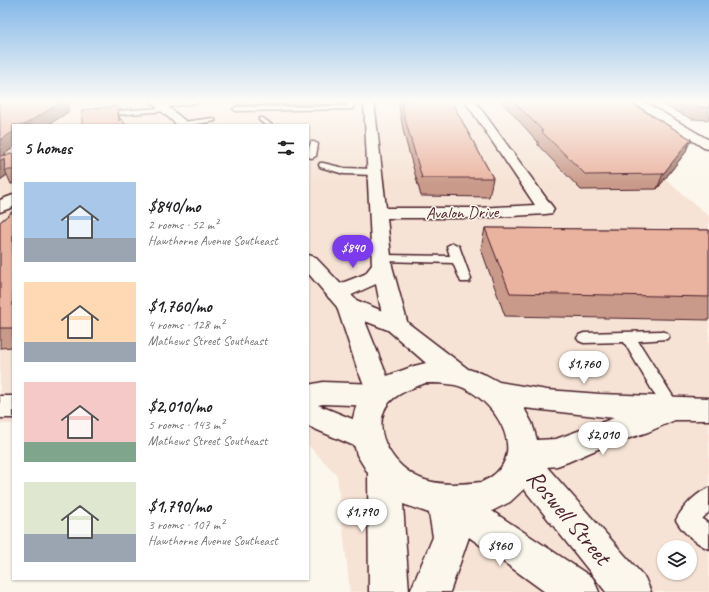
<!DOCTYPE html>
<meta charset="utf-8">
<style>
:root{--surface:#fff;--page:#f6f6f6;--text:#202124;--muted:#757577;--accent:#7c3aed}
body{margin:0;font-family:Caveat,sans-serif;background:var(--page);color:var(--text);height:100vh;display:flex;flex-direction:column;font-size:15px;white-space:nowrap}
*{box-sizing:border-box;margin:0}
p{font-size:13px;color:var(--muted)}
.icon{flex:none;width:22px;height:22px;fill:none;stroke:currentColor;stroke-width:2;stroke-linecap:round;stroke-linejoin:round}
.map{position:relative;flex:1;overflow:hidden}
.panel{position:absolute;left:12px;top:124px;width:297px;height:456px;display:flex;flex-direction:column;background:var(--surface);border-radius:0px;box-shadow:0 1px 3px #0004}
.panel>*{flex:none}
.fabs{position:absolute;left:657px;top:540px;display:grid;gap:8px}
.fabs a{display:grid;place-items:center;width:40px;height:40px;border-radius:50%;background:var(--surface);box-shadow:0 1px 3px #0004;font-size:20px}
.price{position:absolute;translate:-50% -34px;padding:0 9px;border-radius:14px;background:#fff;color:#222;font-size:13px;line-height:26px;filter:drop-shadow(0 1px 2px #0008)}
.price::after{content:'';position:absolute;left:50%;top:24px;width:12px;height:9px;margin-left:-6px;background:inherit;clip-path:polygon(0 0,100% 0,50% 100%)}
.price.selected{background:var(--accent);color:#fff}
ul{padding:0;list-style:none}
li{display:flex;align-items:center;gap:12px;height:100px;padding:0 12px}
li span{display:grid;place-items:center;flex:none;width:112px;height:80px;border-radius:0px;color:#555}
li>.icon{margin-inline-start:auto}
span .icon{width:48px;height:48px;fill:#fffc;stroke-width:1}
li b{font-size:17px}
h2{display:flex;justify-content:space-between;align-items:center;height:48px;padding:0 12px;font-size:17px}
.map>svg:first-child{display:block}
</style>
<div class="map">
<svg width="709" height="592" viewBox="0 0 709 592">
<rect width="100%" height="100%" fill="#fbf7ec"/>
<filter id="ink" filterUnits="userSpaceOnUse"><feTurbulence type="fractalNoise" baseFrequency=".025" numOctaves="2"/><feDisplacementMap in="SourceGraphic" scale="8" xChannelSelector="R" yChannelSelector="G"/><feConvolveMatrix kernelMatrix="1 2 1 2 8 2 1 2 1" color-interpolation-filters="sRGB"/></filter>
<g filter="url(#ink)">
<path fill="#f6e3d5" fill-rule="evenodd" d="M0,101H571L709,216V592H350L337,475L308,445V125H13V424H0ZM664,547H690V573H664Z"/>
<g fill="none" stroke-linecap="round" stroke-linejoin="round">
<defs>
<path id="lane" d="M187,101H200L197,103L167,107L170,109L167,111L101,116L98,114L101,112L162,108L160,106L161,105Z
M348,101H354L353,109L236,111L233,109L236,107L348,106Z
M213,118L215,119V121L191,125L180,124L183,122Z
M259,118H263L272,125H265L259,120Z
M311,142H314L318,144L316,156L312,158L308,157V151Z
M320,163H323L344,168L374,169L378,172L374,175L344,174L320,167L319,165Z
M453,243L459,246L471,279L469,282H461L453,263L383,261L379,260L377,258L379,256L383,255L450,256L447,246Z
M662,331L667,333L669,336L667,339L638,341L681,409L678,414L672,416L666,414L624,342L584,343L579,341L577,338L579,335L584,333Z
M709,488V512L702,519L709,524V549C697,544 682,532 676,520C682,508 696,493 709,488Z"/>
<path id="street" d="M364,101H374L386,208H477L535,205L465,101H475L554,209L552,213L546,214L477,218H387L392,266L408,325L404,330L396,333L388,330L384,325L376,284L345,298L337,300L329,298L326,293L329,288L365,274L372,265Z
M631,101H643L709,140V149L704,148Z
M13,195V207L0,212V200Z
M323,382L378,384L388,387L392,395L388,403L378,406L323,404L318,405L377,429L381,438L377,447L366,451L308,426V385Z
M0,396H13V418H0Z"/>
<path id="secondary" d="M150,101H161L190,125H177Z
M308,255L315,257L356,300L404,320L468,369L486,375L499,382L547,390L600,394L709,398V420H675L648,432L605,446L568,462L557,466L547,467L645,578L651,592H606L524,489L510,502L492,511L593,578L599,592H545L469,537L450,592H410L433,537L429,513L403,504L409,592H369L368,473L357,455L350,430L356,406L360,398L367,391L358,371L337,307L308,273ZM365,321L388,330L426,363L414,366L387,376ZM425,383C438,383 452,383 464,388C500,405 531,460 482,482C461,484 445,486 425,480C399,472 373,439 384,411C390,395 411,389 425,383ZM524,408L614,418L556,439L537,440L532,423Z"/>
</defs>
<use href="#lane" stroke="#4a1f2b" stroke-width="3"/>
<use href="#street" stroke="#4a1f2b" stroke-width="3"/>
<use href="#secondary" stroke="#4a1f2b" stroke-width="3"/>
<use href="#lane" fill="#fbf7ec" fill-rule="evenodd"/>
<use href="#street" fill="#fbf7ec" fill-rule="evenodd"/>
<use href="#secondary" fill="#fbf7ec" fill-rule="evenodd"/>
</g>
<path fill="#c99a8a" stroke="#4a1f2b" d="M231,101H347L346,105H239Z
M398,101H451L493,178L489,197L421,196L404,134Z
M501,101H627L691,139L685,153L657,189L581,190L538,145V142Z
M656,101H709V120L692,119Z
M0,103L68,112L48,125H13V148L3,155L13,154V184H11L7,175L0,180Z
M13,211V347L0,348V222Z
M485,228L709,230V320L505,316L481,249Z"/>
<path fill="#a47d70" stroke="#4a1f2b" d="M63,101H69L68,112L48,125H24Z
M117,106L120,118L121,125L119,121Z
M13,132V148L0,157V140Z
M691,139L685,153L657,189L663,174Z
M4,158L5,170L7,175L0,180V161Z"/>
<path fill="#eab3a0" stroke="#4a1f2b" d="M4,101H63L24,125H13V132L0,140V103Z
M401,101H451L493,178H422L405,119Z
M513,101H627L691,139L663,174L586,175L541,131H543Z
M683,101H709V108L697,107Z
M117,106L119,121L121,119L126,125H82V110Z
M13,154V170H5L4,158L0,161V156Z
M13,211V328H0V222Z
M485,228L709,230V297L510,293Z"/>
</g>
<linearGradient id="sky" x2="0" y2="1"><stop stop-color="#84b8e9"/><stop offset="0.55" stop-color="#fdfbf6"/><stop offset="1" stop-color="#fdfbf6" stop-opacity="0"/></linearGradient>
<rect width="709" height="184" fill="url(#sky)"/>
<g text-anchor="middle" stroke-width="3" stroke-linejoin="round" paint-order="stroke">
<g font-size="17" fill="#4a1f2b" stroke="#fbf7ec">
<text transform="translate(462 212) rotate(-1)" y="6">Avalon Drive</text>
</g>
<g font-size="24" fill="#4a1f2b" stroke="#fbf7ec">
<text transform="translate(569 517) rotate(50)" y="8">Roswell Street</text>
</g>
</g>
</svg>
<div class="fabs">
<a><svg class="icon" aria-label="layers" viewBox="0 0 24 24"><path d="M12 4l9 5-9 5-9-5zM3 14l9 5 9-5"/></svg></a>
</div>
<b class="price selected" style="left:353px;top:269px">$840</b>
<b class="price" style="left:584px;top:385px">$1,760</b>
<b class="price" style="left:603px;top:456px">$2,010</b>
<b class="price" style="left:362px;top:533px">$1,790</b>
<b class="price" style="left:500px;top:567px">$960</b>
<section class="panel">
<h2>5 homes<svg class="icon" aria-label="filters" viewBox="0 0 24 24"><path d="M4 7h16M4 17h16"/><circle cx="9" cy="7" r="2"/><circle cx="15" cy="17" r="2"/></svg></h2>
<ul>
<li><span style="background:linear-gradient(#a9c7e8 70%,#9aa5b1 0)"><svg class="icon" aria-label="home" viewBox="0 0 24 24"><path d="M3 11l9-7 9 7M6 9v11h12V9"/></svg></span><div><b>$840/mo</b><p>2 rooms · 52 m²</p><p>Hawthorne Avenue Southeast</p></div></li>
<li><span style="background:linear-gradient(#ffd9b3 75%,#9aa5b1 0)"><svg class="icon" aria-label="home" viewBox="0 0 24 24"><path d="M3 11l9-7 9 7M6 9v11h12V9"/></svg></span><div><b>$1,760/mo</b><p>4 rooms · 128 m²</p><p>Mathews Street Southeast</p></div></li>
<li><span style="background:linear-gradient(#f6c9c9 75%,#7fa58c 0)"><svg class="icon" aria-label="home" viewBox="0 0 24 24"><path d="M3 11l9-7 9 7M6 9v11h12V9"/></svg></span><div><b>$2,010/mo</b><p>5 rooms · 143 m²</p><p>Mathews Street Southeast</p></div></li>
<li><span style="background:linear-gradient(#dfe7d0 65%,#9aa5b1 0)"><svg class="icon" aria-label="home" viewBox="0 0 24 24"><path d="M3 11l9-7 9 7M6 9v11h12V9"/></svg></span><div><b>$1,790/mo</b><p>3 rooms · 107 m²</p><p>Hawthorne Avenue Southeast</p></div></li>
</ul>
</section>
</div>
